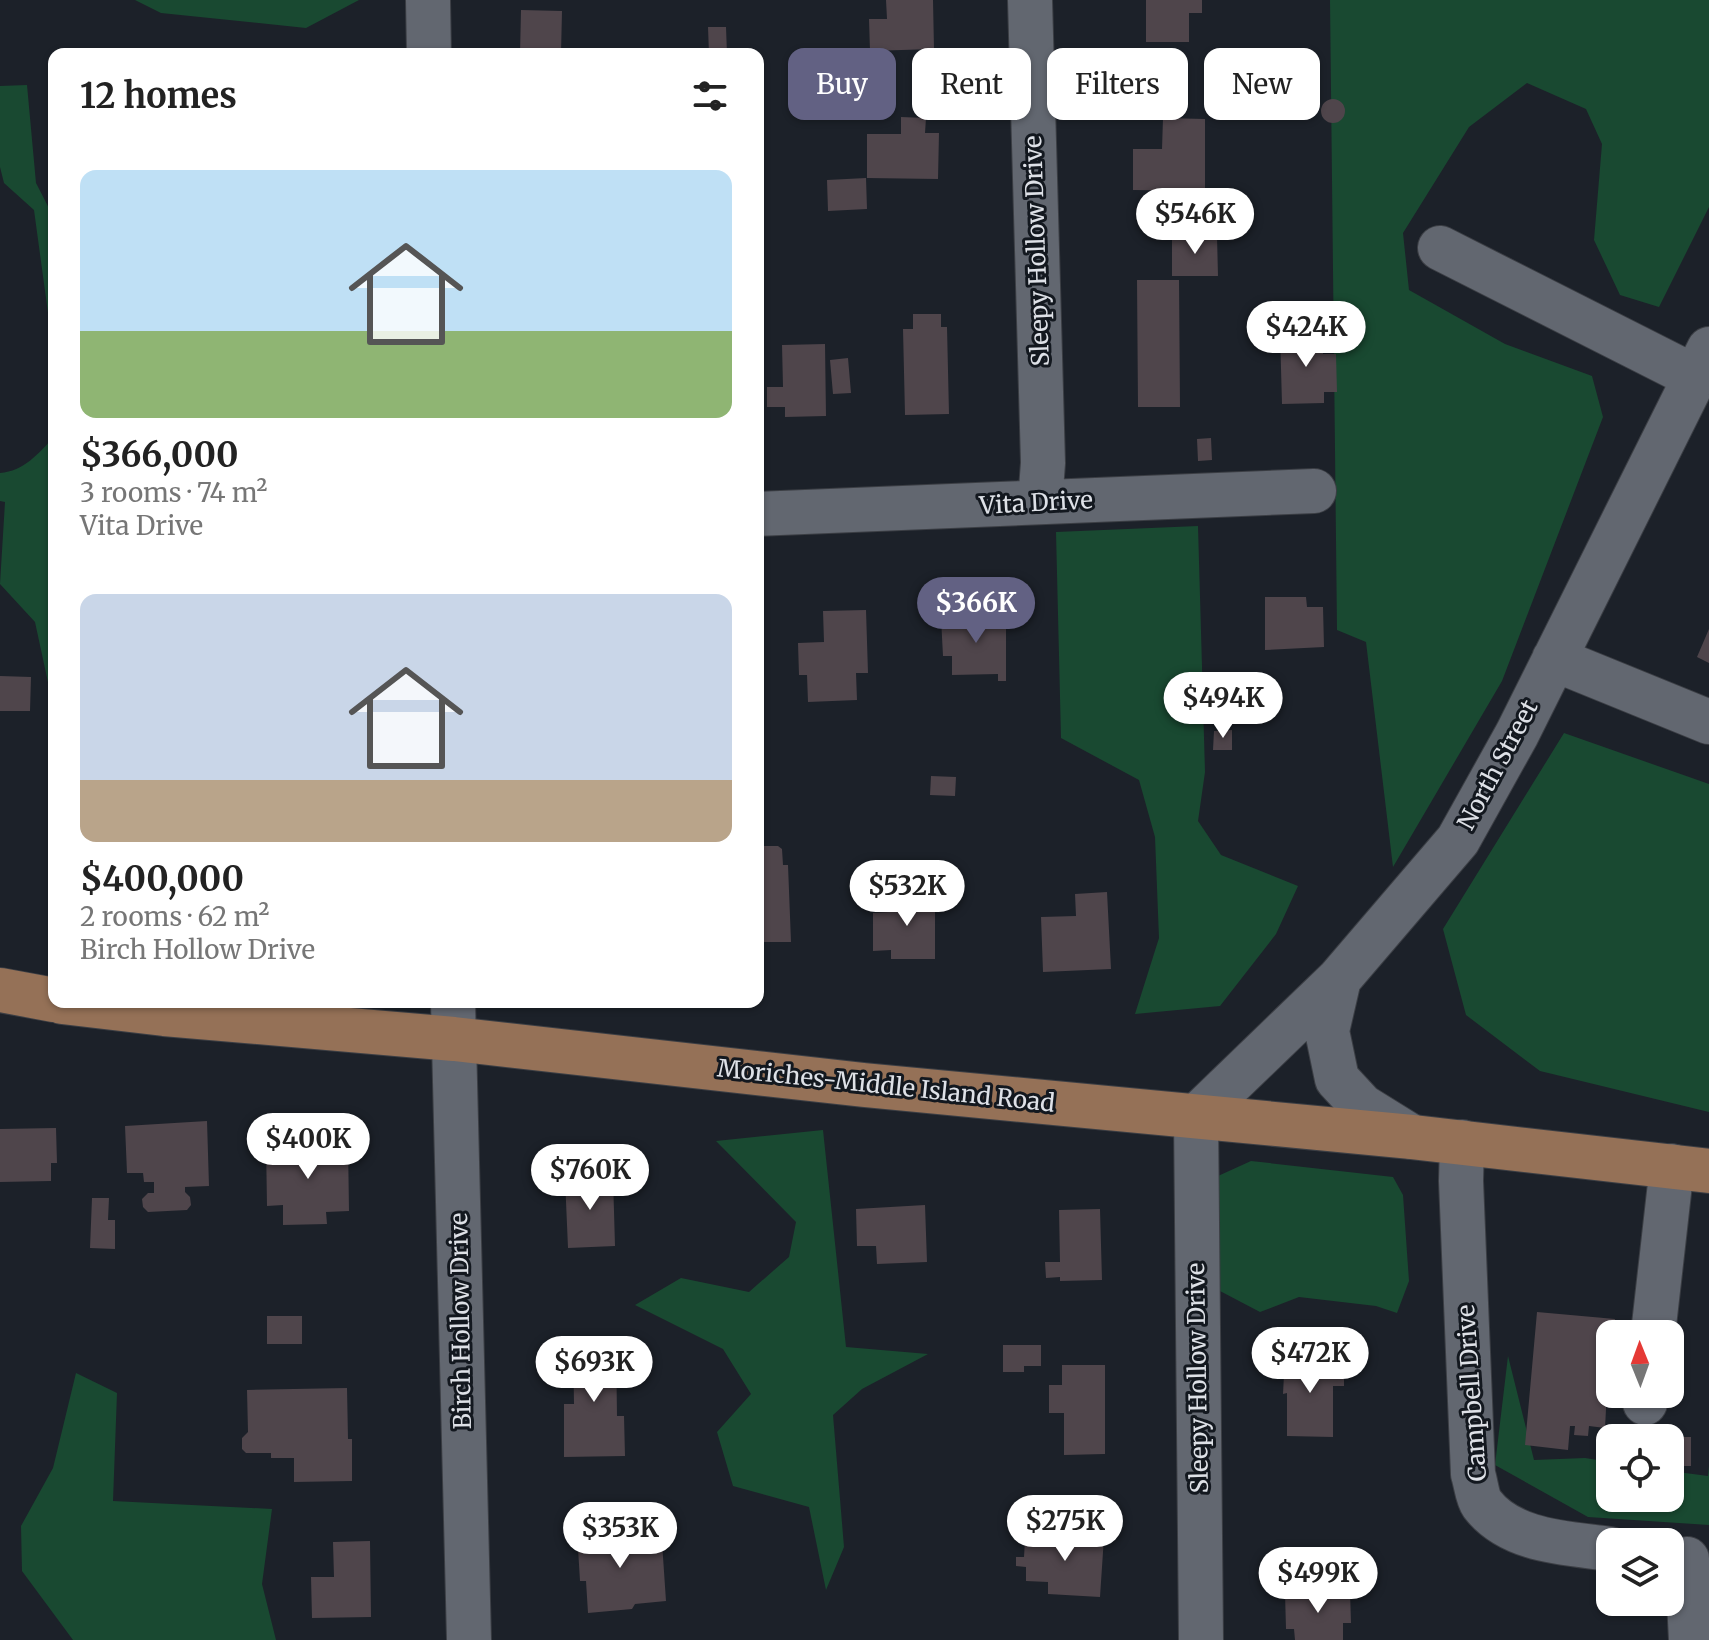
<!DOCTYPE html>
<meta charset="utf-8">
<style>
:root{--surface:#fff;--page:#f2f2f2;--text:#222;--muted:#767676;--accent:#626183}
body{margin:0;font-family:Merriweather,serif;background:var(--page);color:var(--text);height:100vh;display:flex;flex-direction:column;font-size:30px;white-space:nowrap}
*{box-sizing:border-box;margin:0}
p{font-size:26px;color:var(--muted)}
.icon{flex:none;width:44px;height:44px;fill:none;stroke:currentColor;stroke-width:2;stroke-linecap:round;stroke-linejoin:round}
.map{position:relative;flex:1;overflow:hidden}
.sheet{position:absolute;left:48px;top:48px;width:716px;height:960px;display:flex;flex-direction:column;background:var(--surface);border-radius:16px;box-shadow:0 2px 6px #0004}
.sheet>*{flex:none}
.top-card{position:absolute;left:788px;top:48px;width:760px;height:72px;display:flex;gap:16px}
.needle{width:52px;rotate:359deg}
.tools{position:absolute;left:1596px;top:1320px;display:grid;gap:16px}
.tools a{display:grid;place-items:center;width:88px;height:88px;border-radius:16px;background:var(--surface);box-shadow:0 2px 6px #0004;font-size:40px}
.price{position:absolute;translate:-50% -68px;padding:0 18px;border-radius:28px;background:#fff;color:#222;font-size:26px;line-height:52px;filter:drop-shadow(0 2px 4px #0008)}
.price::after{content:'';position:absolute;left:50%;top:48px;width:24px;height:18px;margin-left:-12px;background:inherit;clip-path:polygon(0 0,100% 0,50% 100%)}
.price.current{background:var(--accent);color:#fff}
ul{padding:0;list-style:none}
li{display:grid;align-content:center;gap:16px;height:424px;padding:0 32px}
li span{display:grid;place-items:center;height:248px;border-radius:16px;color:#555}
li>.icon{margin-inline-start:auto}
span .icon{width:144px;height:144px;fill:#fffc;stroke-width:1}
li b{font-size:34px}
h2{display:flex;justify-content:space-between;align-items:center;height:96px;padding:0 32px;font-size:34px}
.pill{padding:0 28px;border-radius:16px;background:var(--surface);box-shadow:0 2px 6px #0004;font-size:28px;line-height:72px}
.pill.current{background:var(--accent);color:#fff}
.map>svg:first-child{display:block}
</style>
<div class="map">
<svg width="1709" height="1640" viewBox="0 0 1709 1640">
<rect width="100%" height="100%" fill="#1c2129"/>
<path fill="#194931" d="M135,0H359L306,28L161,13Z
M1330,0H1709V207L1659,307L1620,295L1594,240L1602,144L1586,109L1527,83L1469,127L1403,233L1409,290L1505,344L1592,376L1603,417L1502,681L1393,867L1366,642L1337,630Z
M27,85L36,183L54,218V357L34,210L4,183L0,167V86Z
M54,437V818L52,701L35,622L0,584L5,502L0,501V473C24,471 38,454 54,437Z
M1198,526L1205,772L1198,821L1221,855L1298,886L1276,934L1220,1006L1135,1014L1159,938L1155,837L1139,780L1061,738L1056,532Z
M1564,733L1709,784V1112L1540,1071L1466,1015L1443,929Z
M823,1130L846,1347L928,1354L862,1389L833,1415L844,1547L826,1590L809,1507L733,1486L717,1432L751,1394L723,1349L635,1305L681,1278L749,1292L789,1257L796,1222L716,1141Z
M1251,1161L1393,1177L1403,1195L1409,1281L1397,1313L1376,1306L1299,1297L1260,1312L1220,1291L1218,1176Z
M1508,1356L1534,1460L1585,1458L1610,1462V1498H1670V1471L1708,1476L1709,1466V1525L1588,1517L1495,1465Z
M76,1373L117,1393L113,1501L272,1509L262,1584L276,1640H73L22,1571L21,1526L53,1468Z"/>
<path fill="#4f454b" d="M886,0H933L934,49L870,51L869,19H887Z
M1146,0H1202V13H1189V42H1146Z
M521,10L562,11L561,54H520Z
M708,27H726L727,54H709Z
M1321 111a12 12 0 1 1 24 0a12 12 0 1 1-24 0Z
M901,117L926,118L925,133H939L938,179L867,178V134H901Z
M1163,118L1205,119V191L1133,190V149H1162Z
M866,178L867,209L828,211L827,180Z
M1172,236H1217L1218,276H1172Z
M1137,280H1179L1180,407H1138Z
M913,314H941V327H947L949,414L905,415L903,329H913Z
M1280,333H1323V354H1336L1337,392H1324V403L1282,404Z
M825,344L826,416L785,417V407H767V387H783L782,345Z
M848,358L851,393L833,394L830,360Z
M1211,438L1212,460L1198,461L1197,439Z
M1265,597H1306L1307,607H1323L1324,647L1265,650Z
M866,610L868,673H856L857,700L808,702L807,675H799L798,643L824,642L823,611Z
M1006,616V681H998V674L952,675V656H943L941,618Z
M1709,629V663L1697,657Z
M0,676L31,677L30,711H0Z
M1232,730V750H1213L1214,731Z
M931,776L956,777L955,796L930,795Z
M758,846H778L782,849L783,865H788L791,942H758Z
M1107,892L1111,969L1043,972L1041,917L1076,916L1075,894Z
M890,896H935V959H891V950L873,951V913L890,912Z
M207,1121L209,1186L185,1187V1192L190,1197L191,1205L187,1210L148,1212L143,1207L142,1199L148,1193H154V1182H144L143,1173H127L125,1126Z
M56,1128L57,1163H51V1181L0,1182V1129Z
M348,1143L349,1211L326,1212L327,1224L283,1225V1205L267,1206L266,1144Z
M613,1177L615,1246L568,1248L565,1178Z
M92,1198H109L108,1220H115V1249L90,1248Z
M925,1205L927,1262L877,1264L876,1246H857L856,1209Z
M1100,1209L1102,1280L1060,1281V1277L1046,1278L1045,1262H1060L1059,1210Z
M1537,1312L1615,1319L1613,1334H1610L1605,1428L1589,1426L1588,1436L1574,1435L1575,1426H1570L1568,1450L1525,1445Z
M267,1316H302V1344H267Z
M616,1341L617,1416H624L625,1456L564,1457V1404H574L573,1342Z
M1003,1345H1041V1366H1024V1372H1003Z
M1285,1355L1333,1356V1372H1344V1386H1333V1437L1287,1436V1393L1283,1394Z
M1062,1365H1105V1454L1064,1455V1413H1049V1385H1062Z
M347,1388L348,1439H352V1481L294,1482V1458H271V1453H246L242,1449V1438L248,1432L247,1390Z
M1670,1437H1691V1466H1670Z
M1049,1526L1070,1528L1069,1535L1104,1537L1100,1597L1048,1594V1582L1026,1581V1567L1016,1566V1557H1024L1025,1540L1045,1541V1536L1048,1537Z
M638,1527L640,1544L662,1542L666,1601L635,1604L632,1609L588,1613L586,1581H580L577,1532Z
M370,1541L371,1617L312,1618L311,1577H334L333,1542Z
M1350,1591L1351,1623H1343V1640H1295L1294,1629H1286L1285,1593Z"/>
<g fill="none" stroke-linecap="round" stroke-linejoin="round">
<defs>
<path id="minor" d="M428,0L429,54
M1030,0L1043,463L1040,502
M1440,248L1695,377
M758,514L1314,491
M1554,659L1709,722
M1339,979L1327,1031L1337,1079L1362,1106L1412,1137
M453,1002L469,1640
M1462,1142L1461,1181L1473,1474C1476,1483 1477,1497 1482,1504C1511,1542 1567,1543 1610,1549
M1653,1334L1672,1166
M1645,1403L1646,1394
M1687,1559L1691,1640
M1201,1640L1196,1117L1339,979L1458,840L1517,734L1709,349"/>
<path id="major" d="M0,990L54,1000
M62,1002L164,1014L454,1039L864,1085L1412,1137L1709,1171"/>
</defs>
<use href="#minor" stroke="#3b3e44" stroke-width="46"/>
<use href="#major" stroke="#3b3e44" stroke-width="46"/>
<use href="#minor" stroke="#626770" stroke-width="44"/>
<use href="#major" stroke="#957157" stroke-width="44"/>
</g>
<g text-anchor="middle" stroke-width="6" stroke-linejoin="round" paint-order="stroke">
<g font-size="24" fill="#dee1e7" stroke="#13181f">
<text transform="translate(1037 251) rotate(-92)" y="8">Sleepy Hollow Drive</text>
<text transform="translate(1036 503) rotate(-3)" y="8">Vita Drive</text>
<text transform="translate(1498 765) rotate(-62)" y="8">North Street</text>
<text transform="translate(886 1086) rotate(6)" y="8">Moriches-Middle Island Road</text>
<text transform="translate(461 1321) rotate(-91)" y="8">Birch Hollow Drive</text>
<text transform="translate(1198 1378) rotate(-91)" y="8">Sleepy Hollow Drive</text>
<text transform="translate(1472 1393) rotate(-94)" y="8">Campbell Drive</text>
</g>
</g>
</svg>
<div class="tools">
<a><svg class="needle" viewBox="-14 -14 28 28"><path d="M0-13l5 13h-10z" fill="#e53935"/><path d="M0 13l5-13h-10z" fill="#767676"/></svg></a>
<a><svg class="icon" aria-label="locate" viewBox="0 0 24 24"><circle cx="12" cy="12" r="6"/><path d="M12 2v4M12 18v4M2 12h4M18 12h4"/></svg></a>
<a><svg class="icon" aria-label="layers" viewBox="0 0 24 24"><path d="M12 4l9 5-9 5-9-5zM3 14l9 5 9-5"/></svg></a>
</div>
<b class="price" style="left:1195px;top:256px">$546K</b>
<b class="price" style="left:1306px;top:369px">$424K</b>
<b class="price current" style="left:976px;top:645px">$366K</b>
<b class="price" style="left:1223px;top:740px">$494K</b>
<b class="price" style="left:907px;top:928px">$532K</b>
<b class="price" style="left:308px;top:1181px">$400K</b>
<b class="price" style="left:590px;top:1212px">$760K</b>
<b class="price" style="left:1310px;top:1395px">$472K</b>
<b class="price" style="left:594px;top:1404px">$693K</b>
<b class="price" style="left:1065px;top:1563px">$275K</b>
<b class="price" style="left:620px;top:1570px">$353K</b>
<b class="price" style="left:1318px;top:1615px">$499K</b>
<div class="top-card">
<a class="pill current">Buy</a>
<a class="pill">Rent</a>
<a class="pill">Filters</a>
<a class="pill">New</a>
</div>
<section class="sheet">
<h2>12 homes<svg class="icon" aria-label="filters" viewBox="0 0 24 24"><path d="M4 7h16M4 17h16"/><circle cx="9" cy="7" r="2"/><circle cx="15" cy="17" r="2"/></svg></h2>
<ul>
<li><span style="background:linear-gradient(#bfe0f5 65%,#8fb573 0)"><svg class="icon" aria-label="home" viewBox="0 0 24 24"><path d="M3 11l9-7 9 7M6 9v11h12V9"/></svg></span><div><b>$366,000</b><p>3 rooms · 74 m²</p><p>Vita Drive</p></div></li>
<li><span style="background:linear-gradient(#c9d6e8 75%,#b9a48a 0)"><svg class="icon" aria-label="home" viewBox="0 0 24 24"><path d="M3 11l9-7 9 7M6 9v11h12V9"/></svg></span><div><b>$400,000</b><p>2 rooms · 62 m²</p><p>Birch Hollow Drive</p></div></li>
</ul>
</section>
</div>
